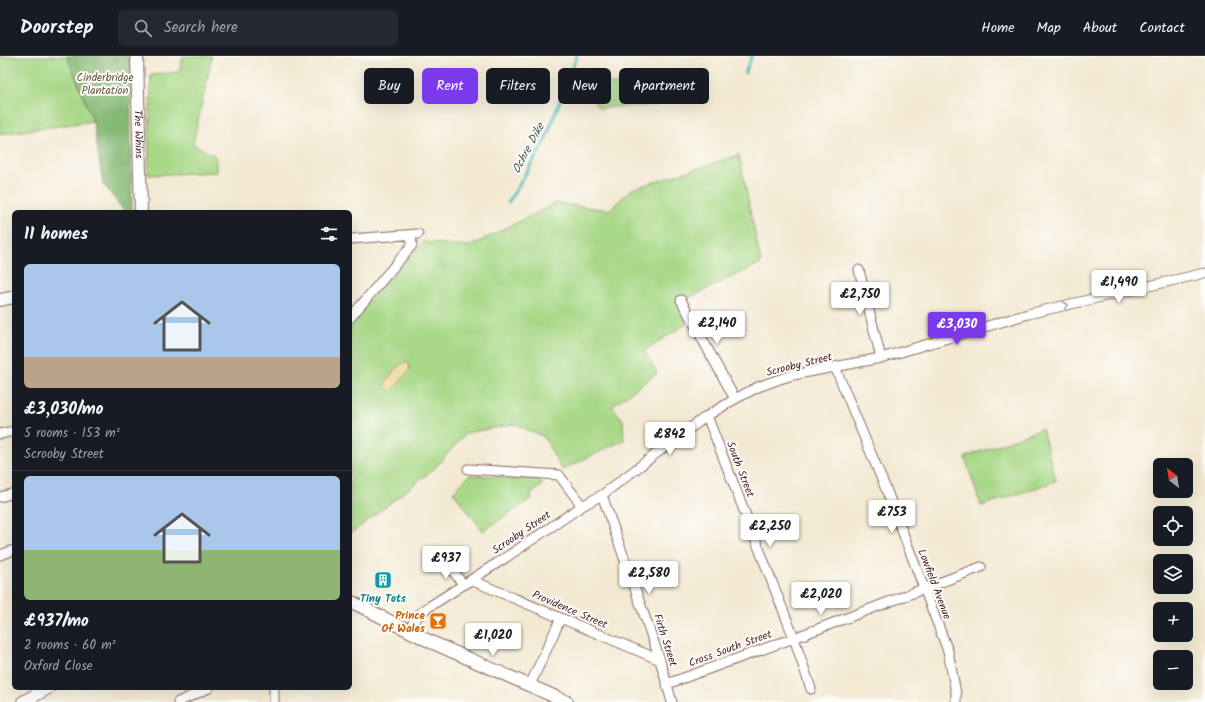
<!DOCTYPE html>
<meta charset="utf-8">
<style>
:root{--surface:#171b24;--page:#242831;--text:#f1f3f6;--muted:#9ea1a6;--line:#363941;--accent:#7c3aed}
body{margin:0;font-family:Kalam,sans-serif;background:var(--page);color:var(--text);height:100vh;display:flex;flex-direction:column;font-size:15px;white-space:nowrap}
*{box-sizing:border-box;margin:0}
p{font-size:13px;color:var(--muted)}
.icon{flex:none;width:22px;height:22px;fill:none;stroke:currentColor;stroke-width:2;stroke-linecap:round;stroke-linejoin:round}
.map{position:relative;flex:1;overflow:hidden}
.details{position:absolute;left:12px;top:154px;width:340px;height:480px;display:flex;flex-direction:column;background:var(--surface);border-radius:6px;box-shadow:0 4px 16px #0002}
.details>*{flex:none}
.guide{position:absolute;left:364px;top:12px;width:380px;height:36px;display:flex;gap:8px}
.needle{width:26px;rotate:329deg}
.tools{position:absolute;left:1153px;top:402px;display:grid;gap:8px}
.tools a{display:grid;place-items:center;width:40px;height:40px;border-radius:6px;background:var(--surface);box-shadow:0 4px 16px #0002;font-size:20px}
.price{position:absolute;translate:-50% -34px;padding:0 9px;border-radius:4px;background:#fff;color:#222;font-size:13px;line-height:26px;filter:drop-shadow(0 1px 2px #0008)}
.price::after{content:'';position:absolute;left:50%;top:24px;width:12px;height:9px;margin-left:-6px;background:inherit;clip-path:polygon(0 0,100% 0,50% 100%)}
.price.on{background:var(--accent);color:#fff}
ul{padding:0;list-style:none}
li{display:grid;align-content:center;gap:8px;height:212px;padding:0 12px}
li+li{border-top:1px solid var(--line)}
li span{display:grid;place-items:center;height:124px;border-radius:6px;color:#555}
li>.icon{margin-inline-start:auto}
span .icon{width:72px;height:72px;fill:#fffc;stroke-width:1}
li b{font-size:17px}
h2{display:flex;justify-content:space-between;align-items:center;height:48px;padding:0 12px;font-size:17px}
.chip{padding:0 14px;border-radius:6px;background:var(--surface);box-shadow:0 4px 16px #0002;font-size:14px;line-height:36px}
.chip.on{background:var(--accent);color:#fff}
header{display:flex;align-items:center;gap:24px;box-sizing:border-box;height:56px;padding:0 20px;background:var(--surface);border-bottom:1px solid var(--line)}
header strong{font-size:19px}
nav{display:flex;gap:22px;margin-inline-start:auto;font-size:14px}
.search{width:280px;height:36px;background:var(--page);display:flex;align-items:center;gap:10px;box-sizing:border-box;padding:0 14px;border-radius:6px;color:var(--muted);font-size:15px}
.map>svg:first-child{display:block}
</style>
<header>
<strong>Doorstep</strong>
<div class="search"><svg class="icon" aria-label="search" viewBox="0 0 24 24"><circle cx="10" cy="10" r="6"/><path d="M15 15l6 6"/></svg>Search here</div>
<nav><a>Home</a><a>Map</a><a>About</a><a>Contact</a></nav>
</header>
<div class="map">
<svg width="1205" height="646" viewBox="0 0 1205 646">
<rect width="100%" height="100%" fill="#fdfcf7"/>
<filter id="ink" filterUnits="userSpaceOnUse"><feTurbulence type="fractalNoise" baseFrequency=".025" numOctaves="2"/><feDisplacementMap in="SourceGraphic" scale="8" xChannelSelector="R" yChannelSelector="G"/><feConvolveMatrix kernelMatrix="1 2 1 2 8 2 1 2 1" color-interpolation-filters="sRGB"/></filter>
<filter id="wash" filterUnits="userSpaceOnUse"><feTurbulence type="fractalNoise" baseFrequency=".012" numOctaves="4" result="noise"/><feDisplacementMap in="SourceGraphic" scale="16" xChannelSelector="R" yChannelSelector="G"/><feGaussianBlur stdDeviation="0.9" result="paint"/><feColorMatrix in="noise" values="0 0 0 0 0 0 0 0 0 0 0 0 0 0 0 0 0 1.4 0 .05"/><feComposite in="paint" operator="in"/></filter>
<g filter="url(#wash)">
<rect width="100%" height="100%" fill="#f3e9d2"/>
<path fill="#a7d886" stroke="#787c58" d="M0,0H67L93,65L0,78Z
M183,0H212L193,88L215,100L217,116L148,119L151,19L179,16Z
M602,27H609L661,41L658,49L599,52L594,46Z
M739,99L761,207L684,244L686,268L644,295L657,317L612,350L623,364L624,384L562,414L544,381L515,368L466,377L434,413L350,478V265L423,186L470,190L556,147L609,154L632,133Z
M1042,373L1056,425L981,450L965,401Z
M470,419L539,423L542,429L530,438L532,442L483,475L453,436Z"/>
<path fill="#85b873" stroke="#686c4f" d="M67,0H130L132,156H125L103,128L93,65Z"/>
<path fill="#eeda9e" stroke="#9c7c64" d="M408,305L410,313L396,331L391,336L385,331V327C392,318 396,309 408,305Z"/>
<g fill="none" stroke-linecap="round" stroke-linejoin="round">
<path stroke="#49b8c0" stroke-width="3" d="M745,17L752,0
M508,147L544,87L577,0"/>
</g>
</g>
<g filter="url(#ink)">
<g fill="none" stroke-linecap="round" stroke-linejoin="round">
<defs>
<path id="street" d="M350,183L418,178
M859,214L881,302
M681,244L735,343
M350,262L412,189L411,179
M835,311L888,438L948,595L956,637V646
M707,360L794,582L811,633
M0,378L14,375
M468,413L559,419L582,450
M602,439L660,604L672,646
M0,441L14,437
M0,499L14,494
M430,509L441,500L463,528
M471,524L660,604
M409,575L415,563L424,554L505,502L582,450L602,439L682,378L707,360L735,343L758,331L777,324L793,319L881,302L1028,258L1205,217
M667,628L794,582L981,511
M530,629L561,562
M274,632V646
M178,646L209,632"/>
<g id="secondary">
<path id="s1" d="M137,0L141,156"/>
<path d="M0,244L14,241"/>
<path d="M350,545L431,586L567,646"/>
<path d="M23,646L48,632"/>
</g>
</defs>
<use href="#street" stroke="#856665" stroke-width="11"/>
<use href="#secondary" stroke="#856665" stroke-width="14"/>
<use href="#street" stroke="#fff" stroke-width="9"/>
<use href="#secondary" stroke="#fff" stroke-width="12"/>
</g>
<defs><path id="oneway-chevron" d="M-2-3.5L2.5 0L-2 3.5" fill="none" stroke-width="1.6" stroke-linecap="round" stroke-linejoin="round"/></defs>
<use stroke="#ae9aa0" href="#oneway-chevron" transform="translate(1066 249) rotate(-13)"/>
</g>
<defs>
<symbol id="building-square" viewBox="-11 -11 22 22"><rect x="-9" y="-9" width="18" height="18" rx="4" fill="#0f9aa8" stroke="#fdfcf7"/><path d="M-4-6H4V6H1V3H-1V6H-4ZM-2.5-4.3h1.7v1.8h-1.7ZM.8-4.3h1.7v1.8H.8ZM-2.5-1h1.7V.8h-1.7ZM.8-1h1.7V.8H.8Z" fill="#fff"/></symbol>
<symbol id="bar-square" viewBox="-11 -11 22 22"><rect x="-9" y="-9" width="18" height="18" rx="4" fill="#e8710a" stroke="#fdfcf7"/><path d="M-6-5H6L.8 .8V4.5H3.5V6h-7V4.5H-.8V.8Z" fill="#fff"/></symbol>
</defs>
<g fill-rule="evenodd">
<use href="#building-square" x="373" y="514" width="20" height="20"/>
<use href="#bar-square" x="428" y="555" width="20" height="20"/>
</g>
<g text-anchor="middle" stroke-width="4" stroke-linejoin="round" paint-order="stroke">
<g font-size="11" fill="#665646" stroke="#fdfcf7">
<text x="105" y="25">Cinderbridge<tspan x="105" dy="13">Plantation</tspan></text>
</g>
<g font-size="11" fill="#4a1f2b" stroke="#fdfcf7">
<text dy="4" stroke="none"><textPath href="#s1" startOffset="78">The Whins</textPath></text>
<text transform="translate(799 308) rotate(-14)" y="4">Scrooby Street</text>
<text transform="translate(741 413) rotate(69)" y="4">South Street</text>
<text transform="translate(521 476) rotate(-34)" y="4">Scrooby Street</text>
<text transform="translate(935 528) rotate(69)" y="4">Lowfield Avenue</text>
<text transform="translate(570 553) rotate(23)" y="4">Providence Street</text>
<text transform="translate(666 584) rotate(72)" y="4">Firth Street</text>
<text transform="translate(730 592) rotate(-20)" y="4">Cross South Street</text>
</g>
<g font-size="11" font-weight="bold" fill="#0d838f" stroke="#fdfcf7">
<text x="383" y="546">Tiny Tots</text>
</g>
<g font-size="11" font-weight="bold" fill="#c56008" stroke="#fdfcf7" text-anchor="end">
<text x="425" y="563">Prince<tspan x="425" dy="13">Of Wales</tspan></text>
</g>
<g font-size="12" font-style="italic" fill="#4a5c67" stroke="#fdfcf7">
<text transform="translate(528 92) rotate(-62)" y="4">Ochre Dike</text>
</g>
</g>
</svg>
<div class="tools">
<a><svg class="needle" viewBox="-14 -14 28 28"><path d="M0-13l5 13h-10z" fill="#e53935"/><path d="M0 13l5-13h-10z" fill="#9ea1a6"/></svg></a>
<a><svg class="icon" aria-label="locate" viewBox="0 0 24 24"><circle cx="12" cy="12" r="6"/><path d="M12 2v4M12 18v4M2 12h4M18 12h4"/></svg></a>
<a><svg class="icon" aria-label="layers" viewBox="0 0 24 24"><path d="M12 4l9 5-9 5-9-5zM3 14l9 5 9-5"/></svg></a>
<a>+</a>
<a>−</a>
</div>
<b class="price" style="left:1119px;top:248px">£1,490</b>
<b class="price" style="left:860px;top:260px">£2,750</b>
<b class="price" style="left:717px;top:289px">£2,140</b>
<b class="price on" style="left:957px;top:290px">£3,030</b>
<b class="price" style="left:670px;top:400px">£842</b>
<b class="price" style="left:892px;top:478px">£753</b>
<b class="price" style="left:770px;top:492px">£2,250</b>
<b class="price" style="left:446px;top:524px">£937</b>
<b class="price" style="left:649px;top:539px">£2,580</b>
<b class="price" style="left:821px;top:560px">£2,020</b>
<b class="price" style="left:493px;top:601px">£1,020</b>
<div class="guide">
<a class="chip">Buy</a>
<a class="chip on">Rent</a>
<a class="chip">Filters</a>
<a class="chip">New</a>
<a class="chip">Apartment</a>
</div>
<section class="details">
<h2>11 homes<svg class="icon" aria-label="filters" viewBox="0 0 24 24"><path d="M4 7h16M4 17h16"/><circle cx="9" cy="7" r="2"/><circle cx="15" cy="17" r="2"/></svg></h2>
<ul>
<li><span style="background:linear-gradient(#a9c7e8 75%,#b9a48a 0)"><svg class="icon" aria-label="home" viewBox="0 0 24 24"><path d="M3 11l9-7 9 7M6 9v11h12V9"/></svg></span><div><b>£3,030/mo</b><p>5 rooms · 153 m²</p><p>Scrooby Street</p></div></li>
<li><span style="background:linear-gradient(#a9c7e8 60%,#8fb573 0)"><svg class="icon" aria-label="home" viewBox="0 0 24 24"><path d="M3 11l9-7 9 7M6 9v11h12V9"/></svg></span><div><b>£937/mo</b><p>2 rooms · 60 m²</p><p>Oxford Close</p></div></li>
</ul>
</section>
</div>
